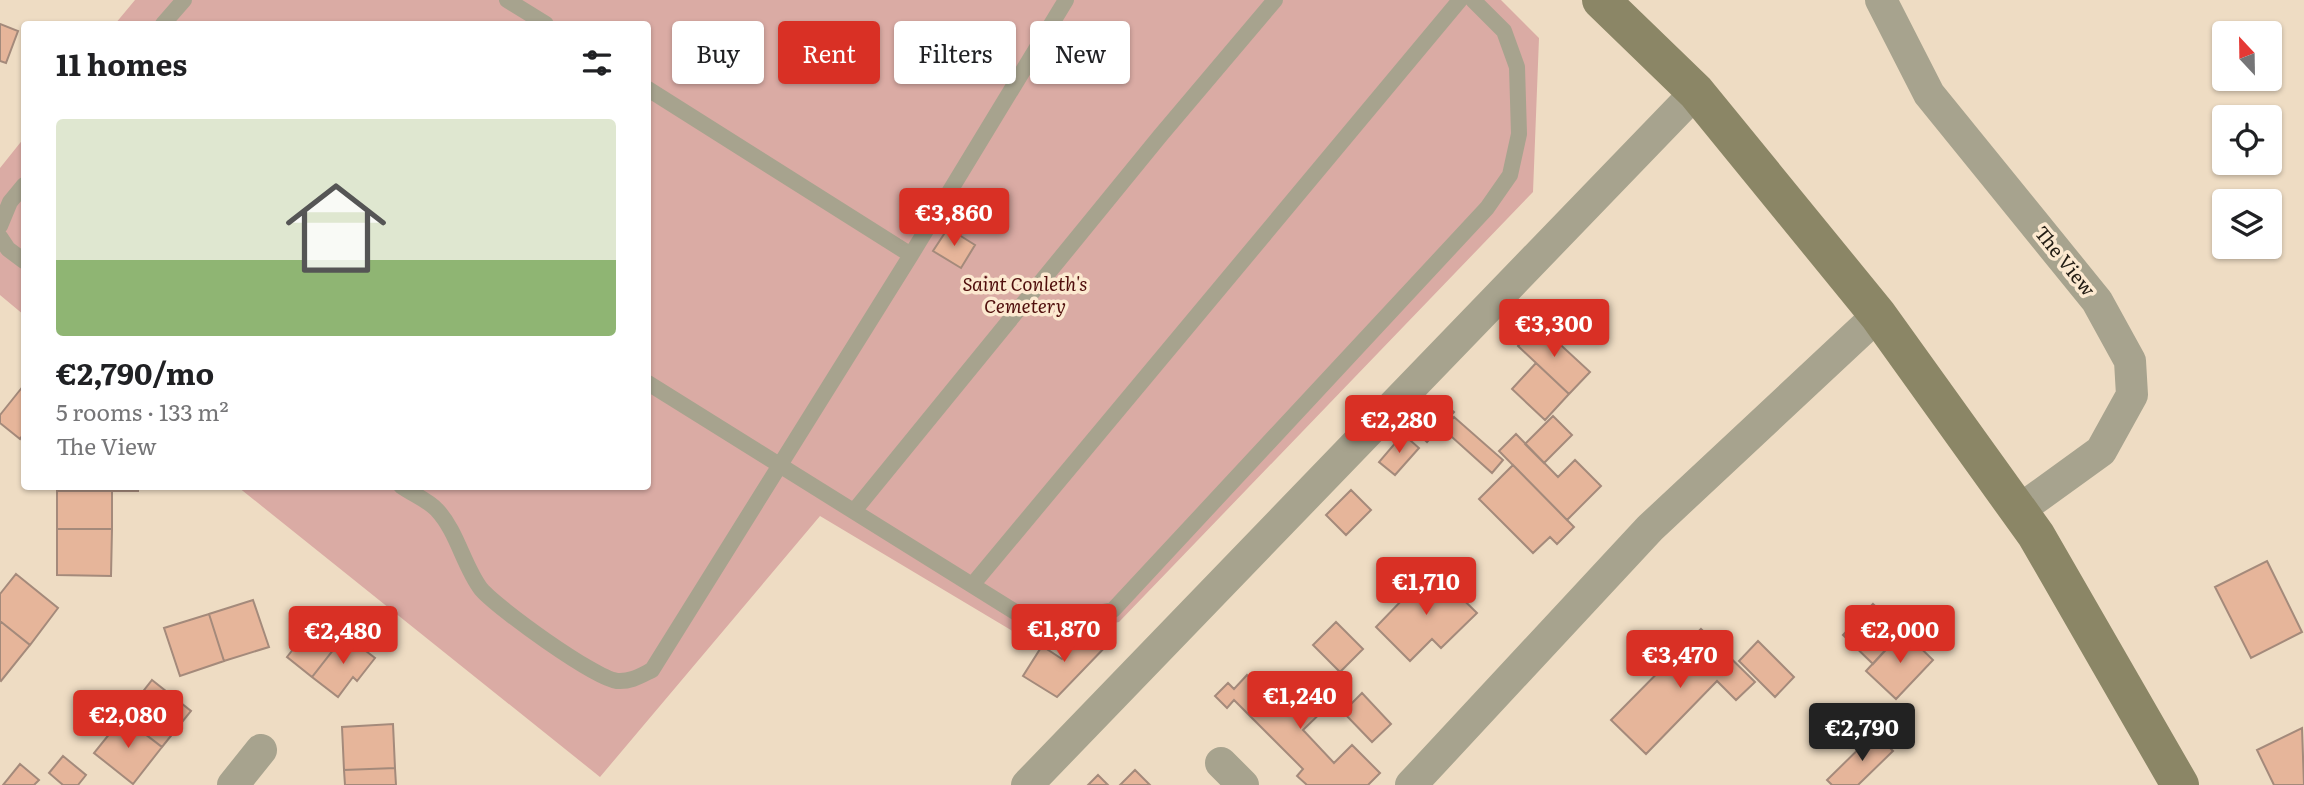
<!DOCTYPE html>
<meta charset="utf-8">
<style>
:root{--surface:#fff;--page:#f6f6f6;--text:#202124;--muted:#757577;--accent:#d93025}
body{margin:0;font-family:Literata,serif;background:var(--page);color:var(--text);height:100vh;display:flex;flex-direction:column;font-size:26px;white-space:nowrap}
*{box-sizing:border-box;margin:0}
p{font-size:23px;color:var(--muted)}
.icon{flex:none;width:38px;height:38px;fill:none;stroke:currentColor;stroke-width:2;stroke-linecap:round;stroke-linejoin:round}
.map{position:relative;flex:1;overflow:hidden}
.drawer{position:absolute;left:21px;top:21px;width:630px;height:469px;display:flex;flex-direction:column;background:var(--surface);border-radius:7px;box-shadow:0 2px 5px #0004}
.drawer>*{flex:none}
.top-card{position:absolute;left:672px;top:21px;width:665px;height:63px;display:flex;gap:14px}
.needle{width:46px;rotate:338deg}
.buttons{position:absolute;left:2212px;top:21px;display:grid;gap:14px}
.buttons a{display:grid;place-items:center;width:70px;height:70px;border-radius:7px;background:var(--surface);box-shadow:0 2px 5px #0004;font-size:35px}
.price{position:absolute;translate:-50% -60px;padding:0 16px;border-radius:7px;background:var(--accent);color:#fff;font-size:23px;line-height:46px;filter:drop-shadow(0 2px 4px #0008)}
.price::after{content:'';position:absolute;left:50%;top:42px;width:21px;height:16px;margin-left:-10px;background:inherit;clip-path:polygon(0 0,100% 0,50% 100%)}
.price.selected{background:#222;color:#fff}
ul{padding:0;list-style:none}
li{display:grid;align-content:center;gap:14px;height:371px;padding:0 35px}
li span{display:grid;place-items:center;height:217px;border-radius:7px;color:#555}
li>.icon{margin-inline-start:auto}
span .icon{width:126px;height:126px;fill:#fffc;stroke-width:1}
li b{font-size:30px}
h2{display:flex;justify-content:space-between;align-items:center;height:84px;padding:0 35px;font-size:30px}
.pill{padding:0 24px;border-radius:7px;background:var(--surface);box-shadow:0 2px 5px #0004;font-size:24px;line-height:63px}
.pill.selected{background:var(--accent);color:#fff}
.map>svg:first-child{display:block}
</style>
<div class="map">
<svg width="2304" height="785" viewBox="0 0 2304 785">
<rect width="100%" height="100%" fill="#eedcc3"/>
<path fill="#daaba4" d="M135,0H1501L1539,38L1533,192L1119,622L1026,639L820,516L600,777L238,487L648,486V24H115Z
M24,138V315L0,295V168Z"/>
<path fill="#e6b59a" stroke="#a48a7b" stroke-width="2" d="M0,24L18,31L6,63L0,61Z
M948,228L975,245L961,268L933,251Z
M1538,324L1590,372L1569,394L1518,346Z
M1536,363L1569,394L1545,420L1512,389Z
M24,385V433L20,439L0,423V415Z
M1437,397L1454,412L1427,442L1410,426Z
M1553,416L1572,435L1544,463L1525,444Z
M1454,417L1503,460L1492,473L1443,429Z
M1403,434L1419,448L1395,475L1379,462Z
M1516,434L1558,477L1575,460L1601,486L1567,520L1499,451Z
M1513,465L1574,527L1557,544L1550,537L1533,553L1479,499Z
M86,486H138V491H86Z
M1351,490L1371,510L1346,535L1326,515Z
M57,491H112V529H57Z
M57,529H112L111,576L57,575Z
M2267,561L2302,632L2251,658L2215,587Z
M1432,569L1477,613L1441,648L1432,639L1410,661L1376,627Z
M16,574L58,608L30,645L0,621V594Z
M253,600L269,647L224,661L209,614Z
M1873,604L1903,631L1873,664L1843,635Z
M209,614L224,661L180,676L164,628Z
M320,615L345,635L312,677L287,657Z
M0,621L30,645L1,681L0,680Z
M1336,622L1363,649L1340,672L1313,645Z
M1089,628L1109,643L1057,697L1023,676L1042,646L1062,659Z
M1701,629L1755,682L1736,700L1717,681L1646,754L1611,720Z
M1903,631L1933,660L1896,699L1866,671Z
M345,635L375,658L357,681L353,677L338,697L312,677Z
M1758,641L1794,677L1775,697L1739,661Z
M1310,674L1335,699L1303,730L1334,763L1352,745L1380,773L1368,785H1307L1297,776L1303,769L1234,700L1227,708L1215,696L1228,683L1234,689L1247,675L1277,705Z
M152,680L191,711L162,747L123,717Z
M1362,693L1391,724L1372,742L1343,712Z
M123,717L162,747L133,784L94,753Z
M393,724L395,768L344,770L342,727Z
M2302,728L2304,785H2274L2257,750Z
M1875,733L1893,751L1858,785H1832L1827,780Z
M63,756L86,775L78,785H63L49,773Z
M20,764L39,780L34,785H3Z
M395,768L396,785H345L344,770Z
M1135,770L1150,785H1120Z
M1098,775L1108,785H1088Z"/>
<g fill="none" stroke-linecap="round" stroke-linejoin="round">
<path stroke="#a7a38e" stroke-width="16" d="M507,0L546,24
M163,24L184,0
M648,89L911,255
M0,226L10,202L24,185
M0,237L8,249L24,261
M648,383L1036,625L1113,610L1487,208L1510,175L1519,134L1517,67L1504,31L1473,0
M401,486C412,494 428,500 437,510C457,531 464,567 481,589C497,608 594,678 617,681C631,682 640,676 652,670L911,255L1066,0
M854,511L1160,136L1275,0
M973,584L1460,0"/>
<path stroke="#a7a38e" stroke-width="32" d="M1881,0L1929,94L2097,301L2130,361L2132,395L2101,451L2018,511
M1221,763L1243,785
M233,785L261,750
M1027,785L1696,92
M1411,785L1650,528L1878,315"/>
<path stroke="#8b8666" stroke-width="38" d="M1601,0L1696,92L1878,315L2036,535L2180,785"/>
</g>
<g text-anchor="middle" stroke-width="7" stroke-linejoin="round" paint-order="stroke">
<g font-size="19" fill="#221c13" stroke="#fce9d0">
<text transform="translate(2065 261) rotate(51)" y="7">The View</text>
</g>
<g font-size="19" font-style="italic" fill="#500e0c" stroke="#fce9d0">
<text x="1025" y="291">Saint Conleth's<tspan x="1025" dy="22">Cemetery</tspan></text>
</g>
</g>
</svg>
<div class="buttons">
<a><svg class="needle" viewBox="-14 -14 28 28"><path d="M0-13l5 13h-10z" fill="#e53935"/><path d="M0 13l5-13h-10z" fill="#757577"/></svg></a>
<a><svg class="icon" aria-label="locate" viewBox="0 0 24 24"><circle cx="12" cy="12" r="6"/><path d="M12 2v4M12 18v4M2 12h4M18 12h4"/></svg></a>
<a><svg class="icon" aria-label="layers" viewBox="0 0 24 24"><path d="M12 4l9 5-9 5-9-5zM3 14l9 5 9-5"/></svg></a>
</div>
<b class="price" style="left:954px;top:248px">€3,860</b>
<b class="price" style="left:1554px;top:359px">€3,300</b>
<b class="price" style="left:1399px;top:455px">€2,280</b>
<b class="price" style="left:1426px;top:617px">€1,710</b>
<b class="price" style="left:1064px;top:664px">€1,870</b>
<b class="price" style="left:1900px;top:665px">€2,000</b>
<b class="price" style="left:343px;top:666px">€2,480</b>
<b class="price" style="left:1680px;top:690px">€3,470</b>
<b class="price" style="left:1300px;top:731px">€1,240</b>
<b class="price" style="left:128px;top:750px">€2,080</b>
<b class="price selected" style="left:1862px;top:763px">€2,790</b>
<div class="top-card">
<a class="pill">Buy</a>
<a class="pill selected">Rent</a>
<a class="pill">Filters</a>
<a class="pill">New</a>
</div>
<section class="drawer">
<h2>11 homes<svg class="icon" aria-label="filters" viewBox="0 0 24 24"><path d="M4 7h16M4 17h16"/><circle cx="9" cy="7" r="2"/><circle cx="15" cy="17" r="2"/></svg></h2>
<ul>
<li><span style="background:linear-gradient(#dfe7d0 65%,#8fb573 0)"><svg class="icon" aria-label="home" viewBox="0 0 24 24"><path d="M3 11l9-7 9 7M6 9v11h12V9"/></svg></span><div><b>€2,790/mo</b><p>5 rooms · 133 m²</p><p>The View</p></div></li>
</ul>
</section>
</div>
